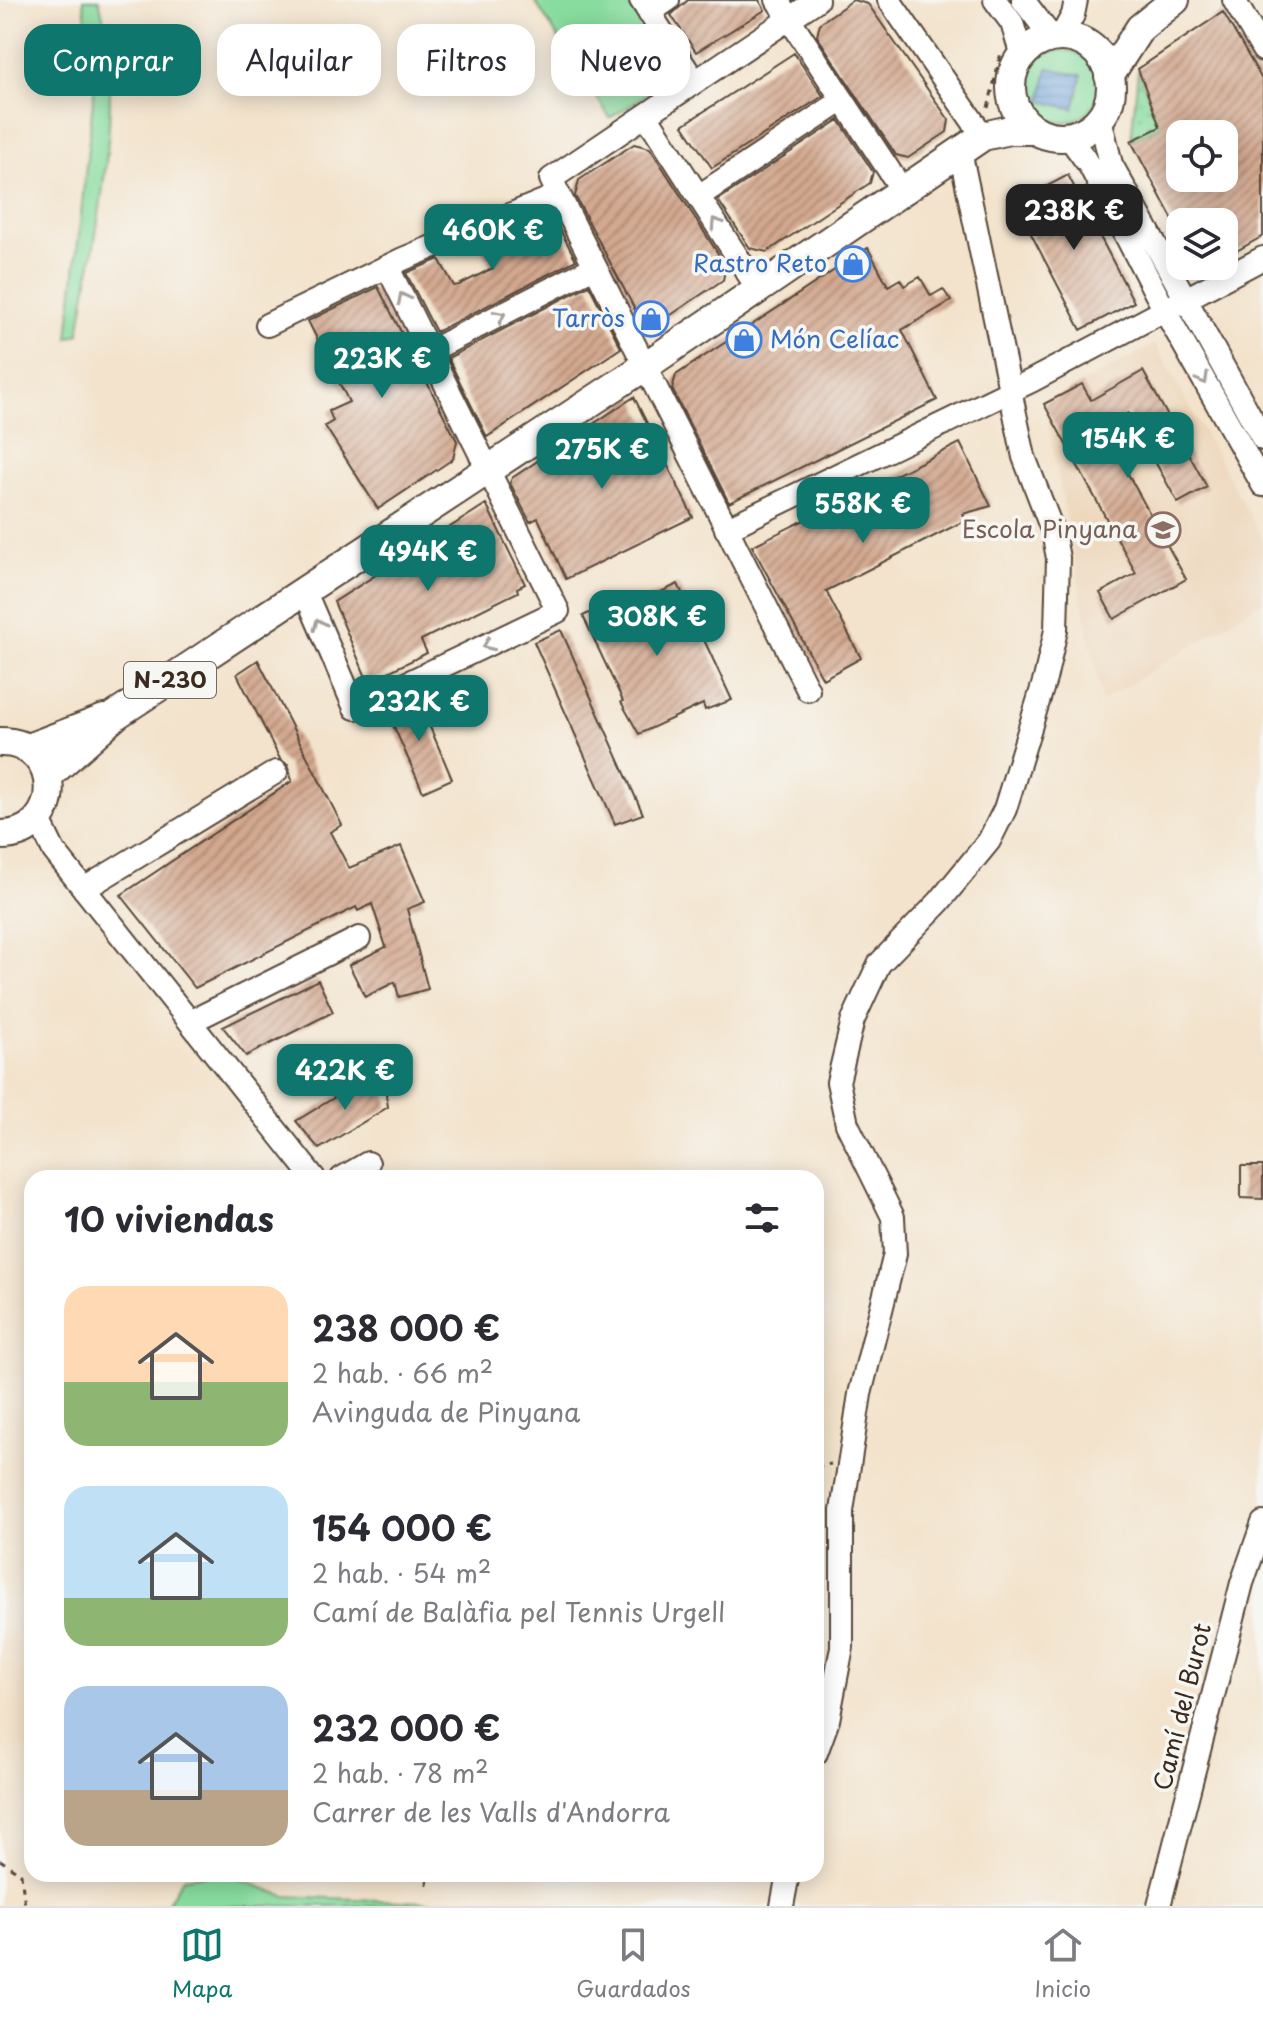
<!DOCTYPE html>
<html lang="es">
<meta charset="utf-8">
<style>
:root{--surface:#fff;--page:#f7f7f7;--text:#2b2b33;--muted:#7c7c81;--line:#e1e1e2;--accent:#0f766e}
body{margin:0;font-family:"Playpen Sans",sans-serif;background:var(--page);color:var(--text);height:100vh;display:flex;flex-direction:column;font-size:30px;white-space:nowrap}
*{box-sizing:border-box;margin:0}
p{font-size:26px;color:var(--muted)}
.icon{flex:none;width:44px;height:44px;fill:none;stroke:currentColor;stroke-width:2;stroke-linecap:round;stroke-linejoin:round}
.map{position:relative;flex:1;overflow:hidden}
.drawer{position:absolute;left:24px;top:1170px;width:800px;height:712px;display:flex;flex-direction:column;background:var(--surface);border-radius:24px;box-shadow:0 4px 20px #0003}
.drawer>*{flex:none}
.top-card{position:absolute;left:24px;top:24px;width:800px;height:72px;display:flex;gap:16px}
.controls{position:absolute;left:1166px;top:120px;display:grid;gap:16px}
.controls a{display:grid;place-items:center;width:72px;height:72px;border-radius:16px;background:var(--surface);box-shadow:0 4px 20px #0003;font-size:40px}
.price{position:absolute;translate:-50% -68px;padding:0 18px;border-radius:16px;background:var(--accent);color:#fff;font-size:26px;line-height:52px;filter:drop-shadow(0 2px 4px #0008)}
.price::after{content:'';position:absolute;left:50%;top:48px;width:24px;height:18px;margin-left:-12px;background:inherit;clip-path:polygon(0 0,100% 0,50% 100%)}
.price.selected{background:#222;color:#fff}
ul{padding:0;list-style:none}
li{display:flex;align-items:center;gap:24px;height:200px;padding:0 40px}
li span{display:grid;place-items:center;flex:none;width:224px;height:160px;border-radius:24px;color:#555}
li>.icon{margin-inline-start:auto}
span .icon{width:96px;height:96px;fill:#fffc;stroke-width:1}
li b{font-size:34px}
h2{display:flex;justify-content:space-between;align-items:center;height:96px;padding:0 40px;font-size:34px}
.tag{padding:0 28px;border-radius:24px;background:var(--surface);box-shadow:0 4px 20px #0003;font-size:28px;line-height:72px}
.tag.selected{background:var(--accent);color:#fff}
.tab-bar{display:flex;justify-content:space-around;align-items:center;height:112px;border-top:2px solid var(--line);background:var(--surface);font-size:22px;color:var(--muted)}
.tab-bar a{display:grid;justify-items:center;gap:4px}
.tab-bar .selected{color:var(--accent)}
.map>svg:first-child{display:block}
</style>
<div class="map">
<svg width="1263" height="1906" viewBox="0 0 1263 1906">
<defs>
<pattern id="garden-dots" width="8" height="8" patternUnits="userSpaceOnUse" patternTransform="scale(2)"><rect width="8" height="8" fill="#87dc9e"/><path d="M2 2h.1M6 6h.1" fill="none" stroke="#75bd88" stroke-width="1.8" stroke-linecap="round"/></pattern>
<pattern id="water-rules" width="6" height="5" patternUnits="userSpaceOnUse" patternTransform="scale(2)"><rect width="6" height="5" fill="#6ea2da"/><path d="M0 2.5h6" fill="none" stroke="#5c84b0"/></pattern>
<pattern id="building-hatch" width="6" height="6" patternUnits="userSpaceOnUse" patternTransform="scale(2)"><rect width="6" height="6" fill="#d3a88f"/><path d="M-1 1l2-2M0 6l6-6M5 7l2-2" fill="none" stroke="#ac8974"/></pattern>
</defs>
<rect width="100%" height="100%" fill="#f6f6f2"/>
<filter id="ink" filterUnits="userSpaceOnUse"><feTurbulence type="fractalNoise" baseFrequency=".0125" numOctaves="2"/><feDisplacementMap in="SourceGraphic" scale="16" xChannelSelector="R" yChannelSelector="G"/><feConvolveMatrix kernelMatrix="1 2 1 2 8 2 1 2 1" color-interpolation-filters="sRGB"/></filter>
<filter id="wash" filterUnits="userSpaceOnUse"><feTurbulence type="fractalNoise" baseFrequency=".006" numOctaves="4" result="noise"/><feDisplacementMap in="SourceGraphic" scale="32" xChannelSelector="R" yChannelSelector="G"/><feGaussianBlur stdDeviation="1.8" result="paint"/><feColorMatrix in="noise" values="0 0 0 0 0 0 0 0 0 0 0 0 0 0 0 0 0 1.4 0 .05"/><feComposite in="paint" operator="in"/></filter>
<g filter="url(#wash)">
<rect width="100%" height="100%" fill="#f3e3cc"/>
<path fill="#eed7bb" d="M1155,344L1263,539V601L1102,701L1044,404Z"/>
<path fill="#87dc9e" stroke="#61835e" stroke-width="2" d="M83,0H99C127,103 95,230 79,334L68,338L95,81Z
M534,0H626L675,76L610,118Z
M1027 86a36 36 0 1 1 72 0a36 36 0 1 1-72 0Z
M212,1874H225L285,1896L513,1906H166L183,1878Z"/>
<path fill="url(#garden-dots)" stroke="#61835e" stroke-width="2" d="M1138,69L1160,126L1131,141Z"/>
<path fill="url(#water-rules)" stroke="#54667c" stroke-width="2" d="M1048,68L1082,75L1074,109L1041,101Z"/>
<g id="blocks">
<path fill="url(#building-hatch)" fill-rule="evenodd" d="M688,0H759L765,10L696,52L671,15Z
M853,0L868,4L949,120L947,132L908,158L896,155L817,36L820,23Z
M1223,12L1263,81V236L1224,258V222H1174L1131,141L1160,127L1138,69ZM1180,134H1224V178H1180Z
M794,53L823,96L712,168L683,125Z
M839,120L873,172L870,183L767,252L750,248L718,200Z
M634,144L650,148L726,266L723,280L656,325L641,321L575,196L579,180Z
M1068,175L1134,302L1081,330L1015,203Z
M551,213L576,260L436,332L406,273L439,259L454,286L459,285L493,268L480,245L486,240Z
M868,248L888,286L900,279L904,286L920,277L931,296L943,289L951,301L902,330L937,400L729,503L672,389L676,375Z
M589,285L621,348L487,437L448,358Z
M378,287L457,441L453,459L378,509L325,426L333,421L329,411L349,402L308,321Z
M1143,371L1207,487L1178,503L1128,413L1102,427L1186,579L1114,619L1100,593L1136,573L1044,404L1082,384L1091,400Z
M634,397L693,517L566,579L538,518L530,522L510,483L512,478Z
M960,443L991,506L963,514L966,520L826,591L861,658L823,679L752,546Z
M486,504L525,584L517,588L518,592L421,640L427,653L368,682L334,602Z
M678,584L732,700L705,710L703,704L639,734L621,702L623,701L583,616L623,596L628,607Z
M561,630L643,814L615,824L534,642Z
M258,660L342,825L330,832L349,868L401,846L425,902L407,909L428,989L399,997L395,982L365,997L349,965L386,947L372,904L358,911L356,907L195,988L121,895L292,781L288,765L280,759L237,674Z
M416,694L452,779L423,792L386,709Z
M318,980L333,1012L246,1056L223,1027Z
M373,1074L386,1093L388,1107L319,1149L296,1121Z
M1241,1166H1263V1199L1241,1198Z"/>
</g>
</g>
<g filter="url(#ink)">
<use href="#blocks" fill-opacity="0" stroke="#574638" stroke-width="2"/>
<g fill="none" stroke-linecap="round" stroke-linejoin="round">
<defs>
<path id="minor" d="M641,0L695,82
M777,0L902,190
M889,0L983,136
M995,0L1012,23L1022,56
M1023,0L1052,38
M1234,0L1263,50
M649,13L668,0
M1061,37L1073,15L1076,0
M646,115L758,289
M1100,118L1111,164L1263,439
M1068,136L1090,166L1165,311L1263,485
M699,196L843,100
M267,325L403,259L558,195
M430,351L594,267
M726,529L1033,380L1263,258
M305,592L355,708L558,611L388,268
M808,690L551,179L817,0
M39,820L54,851L314,1178
M84,889L276,772
M190,1022L359,938
M342,1178L368,1163
M816,1753L828,1720L842,1647V1511L860,1394L895,1254L893,1217L847,1124L838,1082L853,1020L879,964L939,902L989,841L1005,809L1045,679L1056,630L1058,558L1053,532L1024,457L960,151
M782,1906L788,1874
M1159,1906L1242,1583L1263,1523"/>
<path id="major" d="M1011 87a50 50 0 1 1 100 0a50 50 0 1 1-100 0Z
M1109,76L1140,28L1175,0
M0,742C65,741 65,836 0,835
M28,748L104,719
M49,775L116,715L644,367L983,136L1010,130H1035"/>
</defs>
<use href="#minor" stroke="#574638" stroke-width="26"/>
<use href="#major" stroke="#574638" stroke-width="32"/>
<path stroke="#574638" stroke-width="3" stroke-dasharray="6 6" stroke-linecap="butt" d="M988,108L1001,53
M816,1467L831,1464
M816,1555L825,1554
M0,1860L21,1874L25,1906
M427,1885L428,1874"/>
<use href="#minor" stroke="#fff" stroke-width="22"/>
<use href="#major" stroke="#fff" stroke-width="28"/>
</g>
<defs><path id="oneway-chevron" d="M-2-3.5L2.5 0L-2 3.5" fill="none" stroke-width="1.6" stroke-linecap="round" stroke-linejoin="round" transform="scale(2)"/></defs>
<g stroke="#a79f9a">
<use href="#oneway-chevron" transform="translate(716 223) rotate(-123)"/>
<use href="#oneway-chevron" transform="translate(403 298) rotate(-117)"/>
<use href="#oneway-chevron" transform="translate(500 316) rotate(-27)"/>
<use href="#oneway-chevron" transform="translate(1203 379) rotate(61)"/>
<use href="#oneway-chevron" transform="translate(319 624) rotate(-113)"/>
<use href="#oneway-chevron" transform="translate(488 645) rotate(155)"/>
</g>
</g>
<defs>
<symbol id="shop-ring" viewBox="-11 -11 22 22"><circle r="9.5" fill="#f6f6f2" stroke="#3f7fe0" stroke-width="1.5"/><path d="M-5-2.5h2.3a2.7 3.5 0 0 1 5.4 0H5L5.5 6h-11ZM-1.5-2.5h3a1.5 2.3 0 0 0-3 0Z" fill="#3f7fe0"/></symbol>
<symbol id="school-ring" viewBox="-11 -11 22 22"><circle r="9.5" fill="#f6f6f2" stroke="#8d6e63" stroke-width="1.5"/><path d="M0-5L7-2L0 1L-7-2ZM-4 1L0 2.5L4 1V4Q0 6-4 4Z" fill="#8d6e63"/></symbol>
</defs>
<g fill-rule="evenodd">
<use href="#shop-ring" x="833" y="244" width="40" height="40"/>
<use href="#shop-ring" x="631" y="299" width="40" height="40"/>
<use href="#shop-ring" x="724" y="320" width="40" height="40"/>
<use href="#school-ring" x="1143" y="510" width="40" height="40"/>
</g>
<g text-anchor="middle" stroke-width="7" stroke-linejoin="round" paint-order="stroke">
<rect fill="#f6f6f2" stroke="#73675e" stroke-width="2" x="124" y="662" width="92" height="36" rx="6"/>
<g font-size="22" font-weight="bold" fill="#3b2a1e">
<text x="170" y="688">N-230</text>
</g>
<g font-size="24" fill="#366cbe" stroke="#f6f6f2" text-anchor="end">
<text x="827" y="272">Rastro Reto</text>
<text x="625" y="327">Tarròs</text>
<text x="770" y="348" text-anchor="start">Món Celíac</text>
</g>
<g font-size="24" fill="#785e54" stroke="#f6f6f2" text-anchor="end">
<text x="1137" y="538">Escola Pinyana</text>
</g>
<g font-size="24" fill="#3b2a1e" stroke="#f6f6f2">
<text transform="translate(1183 1707) rotate(-76)" y="8">Camí del Burot</text>
</g>
</g>
</svg>
<div class="controls">
<a><svg class="icon" aria-label="locate" viewBox="0 0 24 24"><circle cx="12" cy="12" r="6"/><path d="M12 2v4M12 18v4M2 12h4M18 12h4"/></svg></a>
<a><svg class="icon" aria-label="layers" viewBox="0 0 24 24"><path d="M12 4l9 5-9 5-9-5zM3 14l9 5 9-5"/></svg></a>
</div>
<b class="price selected" style="left:1074px;top:252px">238K €</b>
<b class="price" style="left:493px;top:272px">460K €</b>
<b class="price" style="left:382px;top:400px">223K €</b>
<b class="price" style="left:1128px;top:480px">154K €</b>
<b class="price" style="left:602px;top:491px">275K €</b>
<b class="price" style="left:863px;top:545px">558K €</b>
<b class="price" style="left:428px;top:593px">494K €</b>
<b class="price" style="left:657px;top:658px">308K €</b>
<b class="price" style="left:419px;top:743px">232K €</b>
<b class="price" style="left:345px;top:1112px">422K €</b>
<div class="top-card">
<a class="tag selected">Comprar</a>
<a class="tag">Alquilar</a>
<a class="tag">Filtros</a>
<a class="tag">Nuevo</a>
</div>
<section class="drawer">
<h2>10 viviendas<svg class="icon" aria-label="filters" viewBox="0 0 24 24"><path d="M4 7h16M4 17h16"/><circle cx="9" cy="7" r="2"/><circle cx="15" cy="17" r="2"/></svg></h2>
<ul>
<li><span style="background:linear-gradient(#ffd9b3 60%,#8fb573 0)"><svg class="icon" aria-label="home" viewBox="0 0 24 24"><path d="M3 11l9-7 9 7M6 9v11h12V9"/></svg></span><div><b>238 000 €</b><p>2 hab. · 66 m²</p><p>Avinguda de Pinyana</p></div></li>
<li><span style="background:linear-gradient(#bfe0f5 70%,#8fb573 0)"><svg class="icon" aria-label="home" viewBox="0 0 24 24"><path d="M3 11l9-7 9 7M6 9v11h12V9"/></svg></span><div><b>154 000 €</b><p>2 hab. · 54 m²</p><p>Camí de Balàfia pel Tennis Urgell</p></div></li>
<li><span style="background:linear-gradient(#a9c7e8 65%,#b9a48a 0)"><svg class="icon" aria-label="home" viewBox="0 0 24 24"><path d="M3 11l9-7 9 7M6 9v11h12V9"/></svg></span><div><b>232 000 €</b><p>2 hab. · 78 m²</p><p>Carrer de les Valls d'Andorra</p></div></li>
</ul>
</section>
</div>
<nav class="tab-bar">
<a class="selected"><svg class="icon" aria-label="map" viewBox="0 0 24 24"><path d="M3 6l6-2 6 2 6-2v14l-6 2-6-2-6 2zM9 4v14M15 6v14"/></svg>Mapa</a>
<a><svg class="icon" aria-label="saved" viewBox="0 0 24 24"><path d="M7 4h10v16l-5-4-5 4z"/></svg>Guardados</a>
<a><svg class="icon" aria-label="home" viewBox="0 0 24 24"><path d="M3 11l9-7 9 7M6 9v11h12V9"/></svg>Inicio</a>
</nav>
